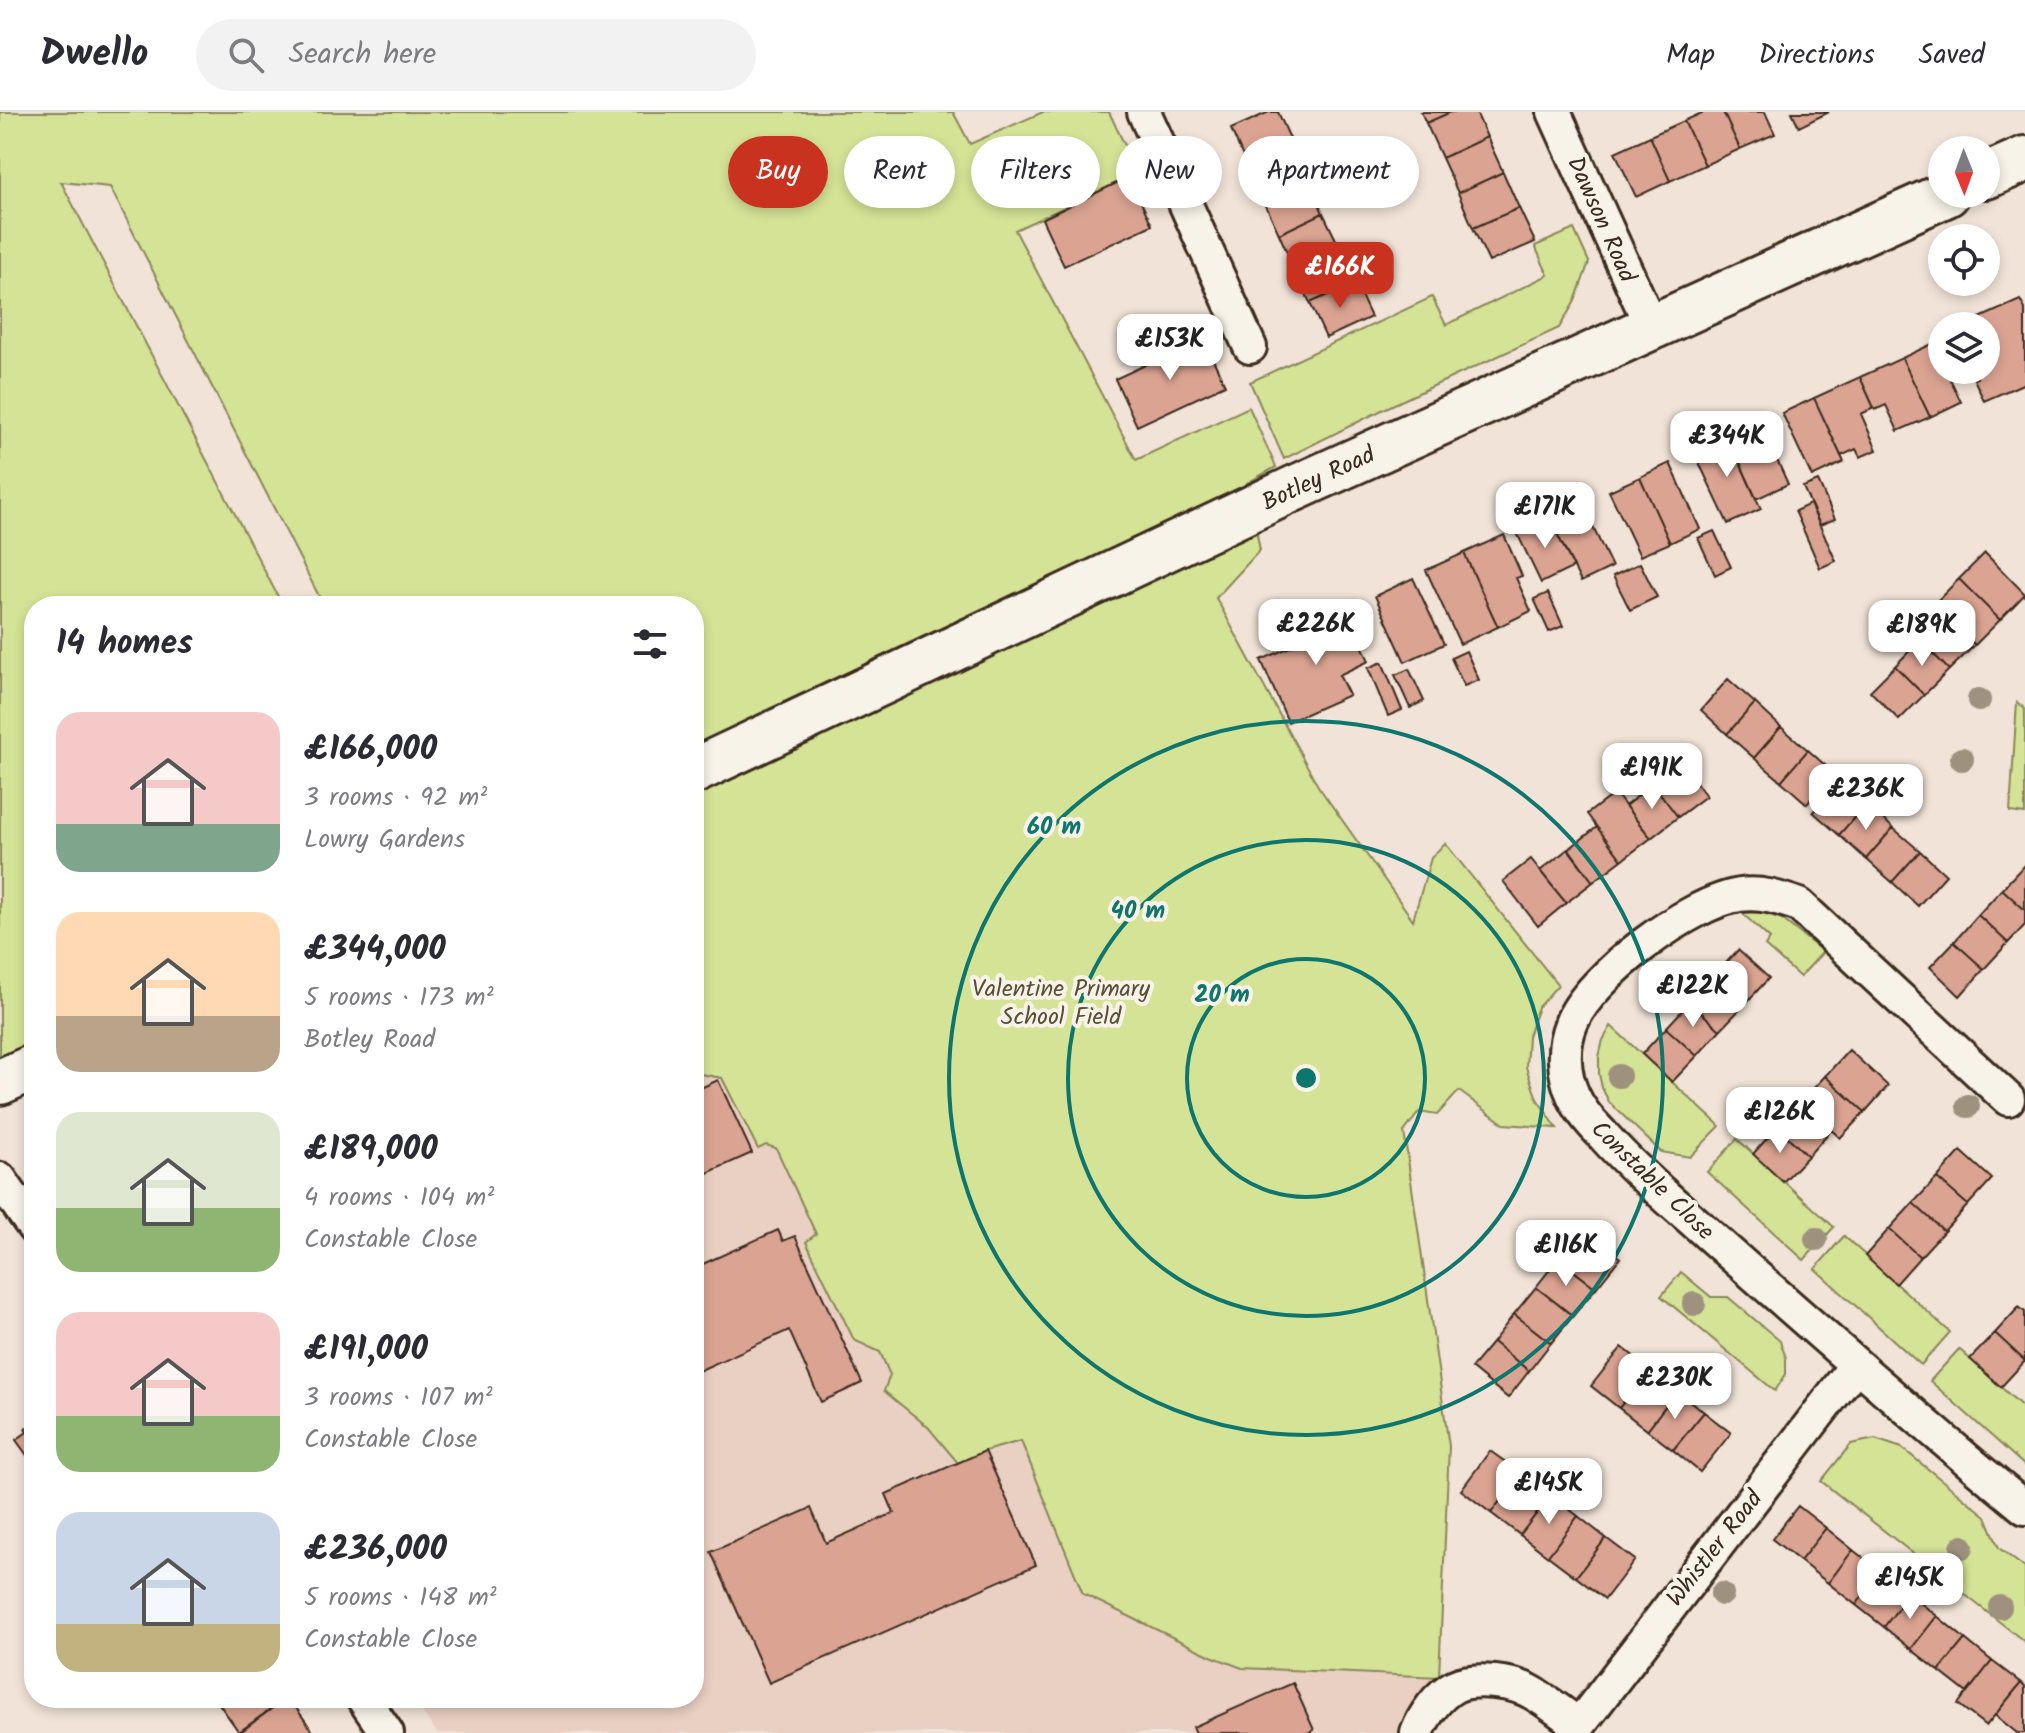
<!DOCTYPE html>
<meta charset="utf-8">
<style>
:root{--surface:#fff;--page:#f2f2f3;--text:#2b2b33;--muted:#7c7c81;--line:#e1e1e2;--accent:#c8321e}
body{margin:0;font-family:Kalam,sans-serif;background:var(--page);color:var(--text);height:100vh;display:flex;flex-direction:column;font-size:30px;white-space:nowrap}
*{box-sizing:border-box;margin:0}
p{font-size:26px;color:var(--muted)}
.icon{flex:none;width:44px;height:44px;fill:none;stroke:currentColor;stroke-width:2;stroke-linecap:round;stroke-linejoin:round}
.map{position:relative;flex:1;overflow:hidden}
.panel{position:absolute;left:24px;top:484px;width:680px;height:1112px;display:flex;flex-direction:column;background:var(--surface);border-radius:32px;box-shadow:0 4px 12px #0003}
.panel>*{flex:none}
.top-card{position:absolute;left:728px;top:24px;width:760px;height:72px;display:flex;gap:16px}
.needle{width:52px;rotate:179deg}
.buttons{position:absolute;left:1928px;top:24px;display:grid;gap:16px}
.buttons a{display:grid;place-items:center;width:72px;height:72px;border-radius:50%;background:var(--surface);box-shadow:0 4px 12px #0003;font-size:40px}
.price{position:absolute;translate:-50% -68px;padding:0 18px;border-radius:16px;background:#fff;color:#222;font-size:26px;line-height:52px;filter:drop-shadow(0 2px 4px #0008)}
.price::after{content:'';position:absolute;left:50%;top:48px;width:24px;height:18px;margin-left:-12px;background:inherit;clip-path:polygon(0 0,100% 0,50% 100%)}
.price.selected{background:var(--accent);color:#fff}
ul{padding:0;list-style:none}
li{display:flex;align-items:center;gap:24px;height:200px;padding:0 32px}
li span{display:grid;place-items:center;flex:none;width:224px;height:160px;border-radius:24px;color:#555}
li>.icon{margin-inline-start:auto}
span .icon{width:96px;height:96px;fill:#fffc;stroke-width:1}
li b{font-size:34px}
h2{display:flex;justify-content:space-between;align-items:center;height:96px;padding:0 32px;font-size:34px}
.pill{padding:0 28px;border-radius:36px;background:var(--surface);box-shadow:0 4px 12px #0003;font-size:28px;line-height:72px}
.pill.selected{background:var(--accent);color:#fff}
header{display:flex;align-items:center;gap:48px;box-sizing:border-box;height:112px;padding:0 40px;background:var(--surface);border-bottom:2px solid var(--line)}
header strong{font-size:38px}
nav{display:flex;gap:44px;margin-inline-start:auto;font-size:28px}
.search{width:560px;height:72px;background:var(--page);display:flex;align-items:center;gap:20px;box-sizing:border-box;padding:0 28px;border-radius:44px;color:var(--muted);font-size:30px}
.map>svg:first-child{display:block}
</style>
<header>
<strong>Dwello</strong>
<div class="search"><svg class="icon" aria-label="search" viewBox="0 0 24 24"><circle cx="10" cy="10" r="6"/><path d="M15 15l6 6"/></svg>Search here</div>
<nav><a>Map</a><a>Directions</a><a>Saved</a></nav>
</header>
<div class="map">
<svg width="2025" height="1621" viewBox="0 0 2025 1621">
<rect width="100%" height="100%" fill="#f1e3d7"/>
<filter id="ink" filterUnits="userSpaceOnUse"><feTurbulence type="fractalNoise" baseFrequency=".0125" numOctaves="2"/><feDisplacementMap in="SourceGraphic" scale="16" xChannelSelector="R" yChannelSelector="G"/><feConvolveMatrix kernelMatrix="1 2 1 2 8 2 1 2 1" color-interpolation-filters="sRGB"/></filter>
<g filter="url(#ink)">
<path fill="#ead0c2" d="M694,961L722,966L758,1037L766,1033L776,1036L817,1123L806,1130L854,1228L880,1240L890,1263L884,1279L928,1315L958,1351L985,1339L1021,1329L1083,1482L1242,1556L1439,1565L1403,1621H437L413,1586H694Z"/>
<path fill="#d5e396" stroke="#88865a" stroke-width="2" d="M0,0H953L970,32L1043,0H1109L1138,61L1015,118L1136,348L1249,295L1276,355L1247,371L1260,438L1216,486L1318,674L1413,808L1431,746L1445,731L1558,873L1538,895L1528,924L1526,955L1537,987L1557,1016L1504,1012L1459,979L1437,1003L1419,1000L1404,1020L1449,1334L1439,1565L1242,1556L1211,1544L1083,1482L1021,1329L985,1339L958,1351L928,1315L884,1279L890,1263L880,1240L854,1228L806,1130L816,1122L776,1036L766,1033L758,1037L722,966L694,961V494H324L110,75L61,70L283,494H34V932L0,947Z
M1574,117L1589,150L1575,189L1559,216L1390,294L1284,347L1250,270L1432,185L1446,213L1548,163L1535,134Z
M2017,590L2025,597V702L2010,700Z
M1760,800L1782,807L1823,840L1800,865L1765,834L1770,827L1742,801Z
M1611,914L1720,1014L1690,1045L1661,1040L1609,990L1602,976L1599,962V945L1603,928Z
M1737,1027L1834,1115L1804,1148L1707,1060Z
M1844,1124L1950,1220L1921,1253L1815,1157Z
M1681,1160L1711,1185H1728L1780,1229L1786,1246V1262L1775,1279L1661,1184Z
M1959,1237L2025,1297V1354L1930,1269Z
M1875,1327L1902,1336L1986,1404L1999,1436L2025,1456V1530L1821,1369L1851,1332Z"/>
<path fill="#dba492" stroke="#3b2a1e" stroke-width="2" d="M1269,0H1278L1292,31L1246,52L1231,17Z
M1421,0H1451L1426,11Z
M1451,0H1476L1487,25L1442,46L1426,11Z
M1704,0H1723L1740,37L1705,53L1684,9Z
M1723,0H1765L1775,22L1740,37Z
M1792,0H1829L1799,15Z
M1684,9L1705,53L1670,69L1650,24Z
M1650,24L1670,69L1636,85L1615,40Z
M1487,25L1503,60L1458,81L1442,46Z
M1292,31L1308,66L1263,87L1246,52Z
M1503,60L1519,96L1473,116L1458,81Z
M1129,65L1152,113L1064,154L1042,107Z
M1308,66L1323,101L1279,122L1263,87Z
M1519,96L1535,130L1489,150L1473,116Z
M1323,101L1340,136L1294,156L1279,122Z
M1340,136L1355,171L1310,191L1294,156Z
M1355,171L1371,205L1326,226L1310,191Z
M2020,188L2025,197V271L1984,289L1974,267L1977,266L1974,258H1986V214H1962Z
M1203,226L1225,273L1137,314L1115,267Z
M1934,231L1942,249V258H1946L1961,290L1930,305L1902,246Z
M1902,246L1930,305L1898,319L1886,293L1875,298L1860,265Z
M1860,265L1874,296L1861,302L1877,338L1860,345L1856,337L1841,344L1814,286Z
M1814,286L1844,350L1812,365L1782,301Z
M1759,308L1788,372L1756,387L1727,322Z
M1727,322L1761,397L1728,412L1693,338Z
M1670,351L1700,417L1670,431L1640,365Z
M1640,365L1670,431L1640,444L1609,379Z
M1818,369L1835,407L1820,413L1803,375Z
M1581,390L1612,455L1581,470L1549,406Z
M1810,392L1836,449L1820,456L1795,399Z
M1549,406L1574,455L1541,471L1517,421Z
M1714,419L1731,455L1715,463L1698,426Z
M1504,423L1522,464L1516,466L1531,499L1498,515L1464,441Z
M1464,441L1498,515L1460,532L1426,458Z
M1985,441L2025,482L2000,508L1959,467Z
M1640,451L1657,485L1630,498L1613,464Z
M1413,466L1444,532L1405,550L1375,484Z
M1959,467L2000,508L1975,533L1934,492Z
M1548,481L1563,514L1549,520L1534,487Z
M1346,497L1369,549L1339,563L1349,583L1288,610L1261,548L1317,523L1313,512Z
M1945,503L1975,533L1949,558L1920,528Z
M1920,528L1949,558L1924,583L1895,554Z
M1466,539L1479,568L1464,574L1451,546Z
M1382,550L1402,598L1388,604L1368,556Z
M1895,554L1924,583L1899,608L1870,579Z
M1409,557L1424,589L1410,596L1395,563Z
M1728,567L1755,591L1727,622L1701,598Z
M1755,591L1781,615L1754,646L1727,622Z
M1781,615L1808,638L1781,669L1754,646Z
M1808,638L1834,661L1807,692L1781,669Z
M1681,650L1706,684L1678,705L1653,672Z
M1840,669L1866,692L1839,723L1813,700Z
M1653,672L1678,705L1651,726L1625,694Z
M1615,681L1651,726L1622,748L1587,702Z
M1866,692L1893,716L1866,747L1839,723Z
M1597,715L1622,748L1593,770L1569,737Z
M1893,716L1920,739L1892,770L1866,747Z
M1568,737L1593,770L1566,791L1540,759Z
M1920,739L1946,763L1918,794L1892,770Z
M1531,747L1566,791L1538,814L1503,769Z
M2025,752V798L2002,777Z
M2002,777L2025,798V813L2008,831L1978,803Z
M1978,803L2008,831L1984,857L1954,830Z
M1954,830L1984,857L1960,884L1930,855Z
M1738,838L1769,866L1745,892L1714,864Z
M1714,864L1745,892L1720,918L1690,890Z
M1690,890L1720,918L1697,944L1666,916Z
M1666,916L1697,944L1672,970L1642,942Z
M1849,938L1888,974L1865,1000L1825,964Z
M1825,964L1865,1000L1840,1026L1801,990Z
M718,968L752,1041L694,1067V979Z
M1801,990L1831,1018L1808,1044L1777,1015Z
M1777,1015L1808,1044L1783,1070L1753,1042Z
M1961,1039L1992,1067L1968,1093L1937,1066Z
M1937,1066L1968,1093L1944,1119L1913,1091Z
M1913,1091L1944,1119L1920,1145L1889,1117Z
M1583,1116L1620,1146L1596,1176L1558,1147Z
M1889,1117L1920,1145L1896,1172L1865,1144Z
M778,1118L783,1129L795,1124L862,1271L821,1290L789,1218L694,1261V1156Z
M1558,1147L1596,1176L1573,1204L1536,1175Z
M1536,1175L1573,1204L1551,1231L1514,1202Z
M2019,1195L2025,1200V1249L1995,1221Z
M1514,1202L1551,1231L1529,1259L1493,1230Z
M1995,1221L2025,1249L2001,1275L1970,1247Z
M1493,1230L1529,1259L1508,1286L1471,1256Z
M1622,1235L1650,1257L1619,1296L1591,1274Z
M1650,1257L1677,1279L1647,1318L1619,1296Z
M1677,1279L1704,1300L1673,1338L1647,1318Z
M1704,1300L1731,1321L1700,1360L1673,1338Z
M34,1310V1353L16,1328L27,1320L25,1317Z
M985,1339L1036,1453L769,1571L711,1440L811,1396L826,1431L894,1401L886,1382Z
M1490,1339L1521,1361L1491,1401L1461,1378Z
M1521,1361L1551,1383L1520,1423L1491,1401Z
M1551,1383L1578,1404L1548,1444L1520,1423Z
M1798,1394L1826,1416L1800,1449L1772,1427Z
M1578,1404L1606,1426L1576,1465L1548,1444Z
M1826,1416L1853,1438L1828,1471L1800,1449Z
M1606,1426L1635,1448L1605,1487L1576,1465Z
M1853,1438L1881,1460L1856,1493L1828,1471Z
M1881,1460L1909,1482L1884,1515L1856,1493Z
M1909,1482L1937,1504L1911,1537L1884,1515Z
M1937,1504L1965,1527L1939,1559L1911,1537Z
M1965,1527L1992,1549L1967,1581L1939,1559Z
M1992,1549L2021,1571L1986,1614L1958,1592Z
M1293,1571L1314,1618L1308,1621H1196L1193,1615Z
M2021,1571L2025,1574V1621H2017L1995,1603Z
M215,1586H286L239,1620Z
M286,1586H289L314,1621H239Z"/>
<g fill="none" stroke-linecap="round" stroke-linejoin="round">
<defs>
<path id="street" d="M1144,0L1250,235
M1554,0L1651,214
M2008,987L1799,793C1779,786 1761,780 1740,783C1690,790 1589,865 1571,912C1562,934 1563,961 1573,983C1579,997 1591,1011 1602,1022C1634,1058 1671,1089 1708,1122C1812,1214 1917,1307 2025,1396
M0,1067L34,1116
M363,1586L387,1621
M1417,1621C1424,1603 1438,1583 1455,1574C1475,1565 1515,1570 1533,1581C1549,1590 1564,1603 1579,1613
M1573,1621L1856,1253"/>
<path id="secondary" d="M1986,64L2025,47
M694,659L1293,377L1947,82
M0,970L34,955"/>
</defs>
<use href="#street" stroke="#3b2a1e" stroke-width="38"/>
<use href="#secondary" stroke="#3b2a1e" stroke-width="50"/>
<use href="#street" stroke="#f7f3e8" stroke-width="32"/>
<use href="#secondary" stroke="#f7f3e8" stroke-width="44"/>
</g>
<g fill="#9e927e">
<circle cx="1979" cy="588" r="12"/>
<circle cx="1962" cy="647" r="12"/>
<circle cx="1619" cy="964" r="12"/>
<circle cx="1968" cy="994" r="12"/>
<circle cx="1816" cy="1127" r="12"/>
<circle cx="1694" cy="1192" r="12"/>
<circle cx="1962" cy="1435" r="12"/>
<circle cx="1722" cy="1482" r="12"/>
<circle cx="2000" cy="1495" r="12"/>
</g>
</g>
<g fill="none" stroke="#0f766e" stroke-width="4">
<circle cx="1306" cy="966" r="119"/>
<circle cx="1306" cy="966" r="238"/>
<circle cx="1306" cy="966" r="357"/>
</g>
<g text-anchor="middle" stroke-width="8" stroke-linejoin="round" paint-order="stroke">
<g font-size="24" fill="#3b2a1e" stroke="#f7f3e8">
<text transform="translate(1602 107) rotate(66)" y="8">Dawson Road</text>
<text transform="translate(1318 366) rotate(-25)" y="8">Botley Road</text>
<text transform="translate(1653 1068) rotate(44)" y="8">Constable Close</text>
<text transform="translate(1714 1436) rotate(-52)" y="8">Whistler Road</text>
</g>
<g font-size="24" fill="#5a4f36" stroke="#f7f3e8">
<text x="1061" y="884">Valentine Primary<tspan x="1061" dy="28">School Field</tspan></text>
</g>
</g>
<circle cx="1306" cy="966" r="12" fill="#0f766e" stroke="#f7f3e8" stroke-width="4"/>
<g font-size="24" text-anchor="middle" font-weight="bold" fill="#0f766e" stroke="#f7f3e8" stroke-width="8" stroke-linejoin="round" paint-order="stroke">
<text x="1054" y="722">60 m</text>
<text x="1138" y="806">40 m</text>
<text x="1222" y="890">20 m</text>
</g>
</svg>
<div class="buttons">
<a><svg class="needle" viewBox="-14 -14 28 28"><path d="M0-13l5 13h-10z" fill="#e53935"/><path d="M0 13l5-13h-10z" fill="#7c7c81"/></svg></a>
<a><svg class="icon" aria-label="locate" viewBox="0 0 24 24"><circle cx="12" cy="12" r="6"/><path d="M12 2v4M12 18v4M2 12h4M18 12h4"/></svg></a>
<a><svg class="icon" aria-label="layers" viewBox="0 0 24 24"><path d="M12 4l9 5-9 5-9-5zM3 14l9 5 9-5"/></svg></a>
</div>
<b class="price selected" style="left:1340px;top:198px">£166K</b>
<b class="price" style="left:1170px;top:270px">£153K</b>
<b class="price" style="left:1727px;top:367px">£344K</b>
<b class="price" style="left:1545px;top:438px">£171K</b>
<b class="price" style="left:1316px;top:555px">£226K</b>
<b class="price" style="left:1922px;top:556px">£189K</b>
<b class="price" style="left:1652px;top:699px">£191K</b>
<b class="price" style="left:1866px;top:720px">£236K</b>
<b class="price" style="left:1693px;top:917px">£122K</b>
<b class="price" style="left:1780px;top:1043px">£126K</b>
<b class="price" style="left:1566px;top:1176px">£116K</b>
<b class="price" style="left:1675px;top:1309px">£230K</b>
<b class="price" style="left:1549px;top:1414px">£145K</b>
<b class="price" style="left:1910px;top:1509px">£145K</b>
<div class="top-card">
<a class="pill selected">Buy</a>
<a class="pill">Rent</a>
<a class="pill">Filters</a>
<a class="pill">New</a>
<a class="pill">Apartment</a>
</div>
<section class="panel">
<h2>14 homes<svg class="icon" aria-label="filters" viewBox="0 0 24 24"><path d="M4 7h16M4 17h16"/><circle cx="9" cy="7" r="2"/><circle cx="15" cy="17" r="2"/></svg></h2>
<ul>
<li><span style="background:linear-gradient(#f6c9c9 70%,#7fa58c 0)"><svg class="icon" aria-label="home" viewBox="0 0 24 24"><path d="M3 11l9-7 9 7M6 9v11h12V9"/></svg></span><div><b>£166,000</b><p>3 rooms · 92 m²</p><p>Lowry Gardens</p></div></li>
<li><span style="background:linear-gradient(#ffd9b3 65%,#b9a48a 0)"><svg class="icon" aria-label="home" viewBox="0 0 24 24"><path d="M3 11l9-7 9 7M6 9v11h12V9"/></svg></span><div><b>£344,000</b><p>5 rooms · 173 m²</p><p>Botley Road</p></div></li>
<li><span style="background:linear-gradient(#dfe7d0 60%,#8fb573 0)"><svg class="icon" aria-label="home" viewBox="0 0 24 24"><path d="M3 11l9-7 9 7M6 9v11h12V9"/></svg></span><div><b>£189,000</b><p>4 rooms · 104 m²</p><p>Constable Close</p></div></li>
<li><span style="background:linear-gradient(#f6c9c9 65%,#8fb573 0)"><svg class="icon" aria-label="home" viewBox="0 0 24 24"><path d="M3 11l9-7 9 7M6 9v11h12V9"/></svg></span><div><b>£191,000</b><p>3 rooms · 107 m²</p><p>Constable Close</p></div></li>
<li><span style="background:linear-gradient(#c9d6e8 70%,#c2b280 0)"><svg class="icon" aria-label="home" viewBox="0 0 24 24"><path d="M3 11l9-7 9 7M6 9v11h12V9"/></svg></span><div><b>£236,000</b><p>5 rooms · 148 m²</p><p>Constable Close</p></div></li>
</ul>
</section>
</div>
